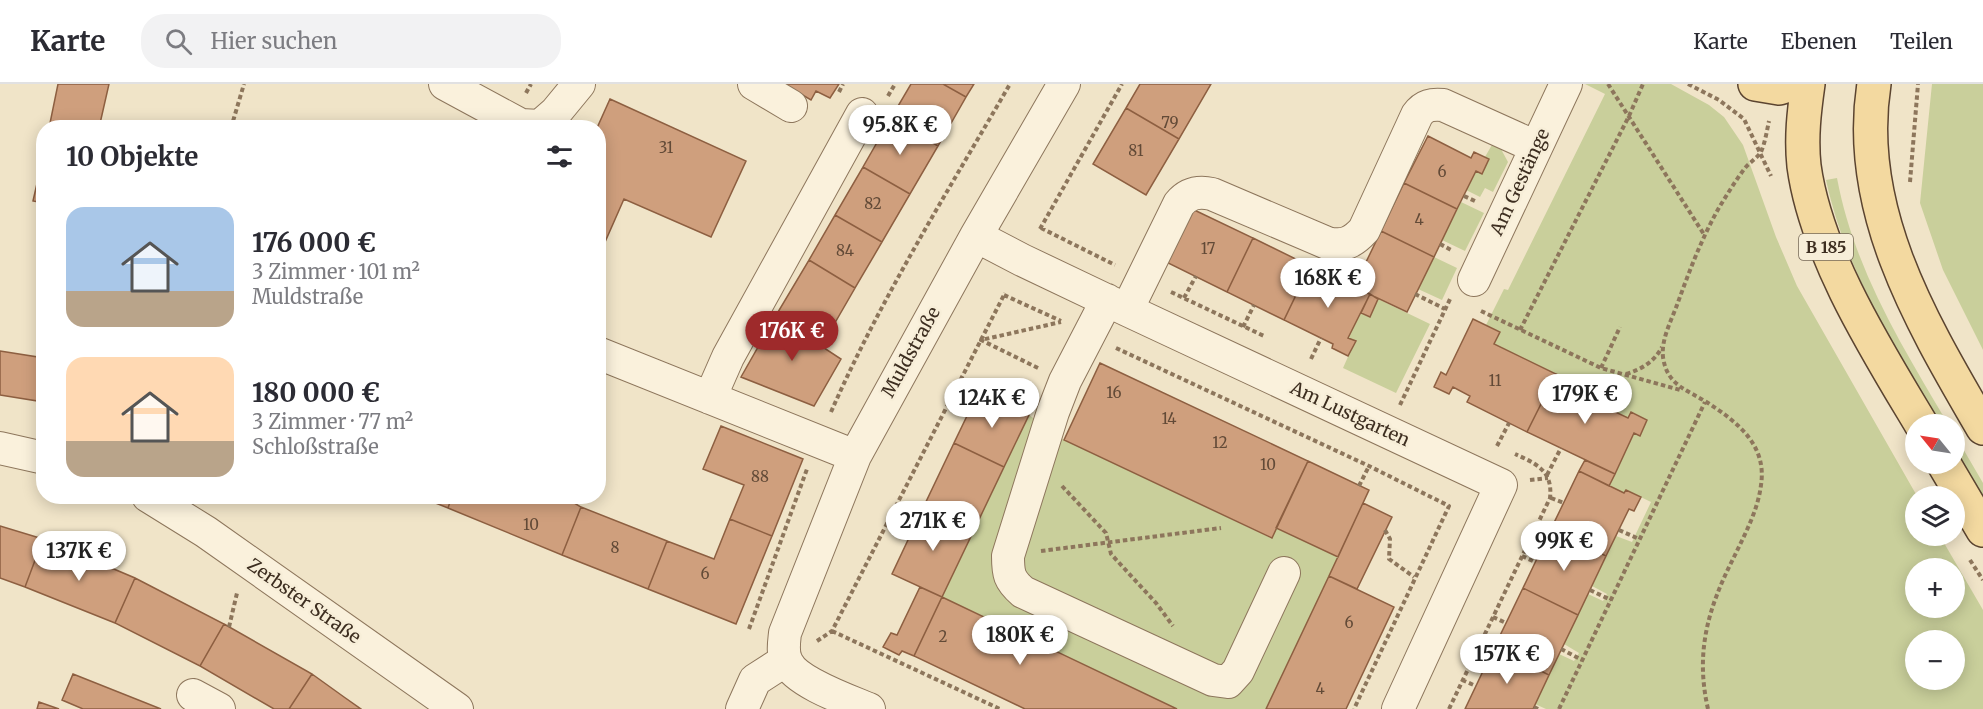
<!DOCTYPE html>
<html lang="de">
<meta charset="utf-8">
<style>
:root{--surface:#fff;--page:#f2f2f3;--text:#2b2b33;--muted:#7c7c81;--line:#e1e1e2;--accent:#9e2a2b}
body{margin:0;font-family:Merriweather,serif;background:var(--page);color:var(--text);height:100vh;display:flex;flex-direction:column;font-size:22px;white-space:nowrap}
*{box-sizing:border-box;margin:0}
p{font-size:20px;color:var(--muted)}
.icon{flex:none;width:33px;height:33px;fill:none;stroke:currentColor;stroke-width:2;stroke-linecap:round;stroke-linejoin:round}
.map{position:relative;flex:1;overflow:hidden}
.details{position:absolute;left:36px;top:36px;width:570px;height:384px;display:flex;flex-direction:column;background:var(--surface);border-radius:24px;box-shadow:0 3px 15px #0003}
.details>*{flex:none}
.needle{width:39px;rotate:300deg}
.tools{position:absolute;left:1905px;top:330px;display:grid;gap:12px}
.tools a{display:grid;place-items:center;width:60px;height:60px;border-radius:50%;background:var(--surface);box-shadow:0 3px 15px #0003;font-size:30px}
.price{position:absolute;translate:-50% -51px;padding:0 14px;border-radius:21px;background:#fff;color:#222;font-size:20px;line-height:39px;filter:drop-shadow(0 2px 3px #0008)}
.price::after{content:'';position:absolute;left:50%;top:36px;width:18px;height:14px;margin-left:-9px;background:inherit;clip-path:polygon(0 0,100% 0,50% 100%)}
.price.active{background:var(--accent);color:#fff}
ul{padding:0;list-style:none}
li{display:flex;align-items:center;gap:18px;height:150px;padding:0 30px}
li span{display:grid;place-items:center;flex:none;width:168px;height:120px;border-radius:18px;color:#555}
li>.icon{margin-inline-start:auto}
span .icon{width:72px;height:72px;fill:#fffc;stroke-width:1}
li b{font-size:26px}
h2{display:flex;justify-content:space-between;align-items:center;height:72px;padding:0 30px;font-size:26px}
header{display:flex;align-items:center;gap:36px;box-sizing:border-box;height:84px;padding:0 30px;background:var(--surface);border-bottom:2px solid var(--line)}
header strong{font-size:28px}
nav{display:flex;gap:33px;margin-inline-start:auto;font-size:21px}
.search{width:420px;height:54px;background:var(--page);display:flex;align-items:center;gap:15px;box-sizing:border-box;padding:0 21px;border-radius:24px;color:var(--muted);font-size:22px}
.map>svg:first-child{display:block}
</style>
<header>
<strong>Karte</strong>
<div class="search"><svg class="icon" aria-label="search" viewBox="0 0 24 24"><circle cx="10" cy="10" r="6"/><path d="M15 15l6 6"/></svg>Hier suchen</div>
<nav><a>Karte</a><a>Ebenen</a><a>Teilen</a></nav>
</header>
<div class="map">
<svg width="1983" height="625" viewBox="0 0 1983 625">
<rect width="100%" height="100%" fill="#f0e4c8"/>
<path fill="#c9cf9b" fill-rule="evenodd" d="M1585,0H1671L1709,21L1724,33L1743,61L1776,153L1797,202L1917,412L1916,452H1940L1983,526V625H1546L1535,620L1559,570L1574,577L1579,569L1564,560L1588,510L1603,517L1607,510L1592,502L1616,452L1632,458L1651,418L1626,406L1624,409L1609,402L1634,349L1640,352L1647,336L1632,328L1628,334L1613,327L1616,319L1494,260L1500,248L1486,241L1504,205L1508,206L1605,10ZM1916,484H1954V524H1916ZM1916,556H1954V596H1916Z
M1932,0H1983V266L1943,186L1920,119Z
M1493,59L1503,64L1502,67L1508,78L1493,108L1485,104L1480,113L1466,106L1476,87L1482,89L1489,76L1485,73Z
M1837,94C1854,185 1902,262 1948,340H1940C1893,261 1846,187 1826,96Z
M1461,118L1484,129L1465,167L1442,156Z
M1434,173L1457,184L1442,216L1418,205Z
M1378,215L1430,240L1396,309L1343,284L1355,257L1348,254L1361,229L1370,233Z
M1029,331L1064,356L1271,454L1276,444L1338,473L1266,625H1177L942,513Z
M1955,351L1983,399V413L1955,364Z"/>
<path fill="#cf9f7d" stroke="#8d5f41" stroke-width="1.5" d="M58,0H109L99,44H49Z
M784,0H839L830,14L816,7L811,16Z
M911,0H943L966,13L938,62L891,34Z
M943,0H974L966,13Z
M1140,0H1211L1179,55L1126,24Z
M610,15L746,77L711,153L624,115L598,174L597,44Z
M1126,24L1179,55L1146,111L1093,80Z
M891,34L938,62L910,110L863,83Z
M1428,52L1471,74L1474,68L1489,75L1482,90L1476,87L1457,125L1404,99Z
M44,69V119L33,117Z
M863,83L910,110L882,158L835,131Z
M1404,99L1457,125L1434,173L1381,147Z
M1188,123L1253,154L1227,208L1162,176Z
M835,131L882,158L855,204L809,176Z
M1381,147L1434,173L1407,228L1354,203Z
M1253,154L1310,182L1284,236L1227,208Z
M809,176L855,204L825,256L778,228Z
M1310,182L1370,210L1348,254L1356,257L1348,272L1332,264L1333,260L1284,236Z
M1370,210L1378,215L1370,233L1361,229Z
M778,228L825,256L821,262L841,275L814,322L741,293Z
M1473,235L1500,248L1494,260L1556,290L1527,348L1467,318L1470,312L1453,303L1449,310L1434,303L1441,288L1446,291Z
M0,267L44,274V318L0,311Z
M1100,279L1308,377L1272,454L1064,356Z
M1556,290L1616,320L1613,327L1628,334L1631,328L1647,336L1640,352L1634,349L1615,390L1527,348Z
M979,307L1029,331L1004,383L954,359Z
M721,342L803,375L772,452L730,435L744,401L703,385Z
M954,359L1004,383L974,446L924,422Z
M1585,376L1615,390L1609,402L1579,387Z
M1308,377L1369,406L1338,473L1276,444Z
M1579,387L1624,409L1626,406L1641,413L1634,427L1629,425L1606,472L1551,445Z
M418,412H452L448,424Z
M452,412H576L574,419L581,423L562,471L448,424Z
M1363,419L1392,433L1357,505L1329,492Z
M924,422L974,446L942,513L892,490Z
M581,423L667,457L648,505L562,471Z
M730,435L772,452L736,540L648,505L667,457L714,475Z
M0,442L43,455L25,503L0,494Z
M1551,445L1606,472L1578,531L1523,504Z
M43,455L135,494L115,539L25,503Z
M1329,492L1394,523L1346,625H1266Z
M135,494L224,540L200,582L115,539Z
M920,503L942,513L914,572L902,567L899,571L883,563L891,549L897,551Z
M1523,504L1578,531L1549,591L1494,564Z
M942,513L1177,625H1025L914,572Z
M224,540L312,590L289,625H274L200,582Z
M1494,564L1549,591L1533,625H1465Z
M73,590L161,625H83L62,616Z
M312,590L344,613L361,625H289Z
M39,618L59,625H37Z"/>
<g fill="none" stroke-linecap="round" stroke-linejoin="round">
<defs>
<path id="minor" d="M445,0L521,41L540,42L556,28L579,0
M754,0L791,22
M976,152L1022,176L1127,226L1501,401L1398,625
M1474,196L1566,0
M1107,216L1065,297L1053,328L1008,472C1008,490 1009,496 1023,508L1213,596L1228,598L1238,587L1284,489
M1127,226L1179,120C1188,109 1198,107 1212,110L1327,159C1344,163 1353,158 1364,146L1417,31C1424,21 1432,20 1443,21L1536,63
M598,269L855,372
M710,314L728,273L862,30
M0,364L44,374
M148,412L206,448L457,625
M193,611L219,625
M742,625L755,596L786,576
M869,625C847,616 796,598 787,578C782,569 784,559 785,549L855,372L976,152L1064,0"/>
<path id="major" d="M1755,0L1779,4L1792,0
M1808,0C1804,28 1801,54 1804,82C1816,170 1876,265 1921,340
M1874,0C1854,126 1922,239 1983,344
M1944,380L1983,446"/>
</defs>
<use href="#minor" stroke="#8d765c" stroke-width="34"/>
<use href="#major" stroke="#5b4430" stroke-width="36"/>
<path stroke="#8d765c" stroke-width="4" stroke-dasharray="4.5 3" stroke-linecap="butt" d="M1608,0L1705,152
M1688,0L1719,16L1744,35L1771,92
M839,8L843,0
M526,9L531,0
M888,12L895,0
M231,44L244,0
M1910,98L1918,0
M1464,112L1477,118
M1041,144L1115,181
M1040,145L1122,0
M1440,160L1453,167
M1171,208L1264,252
M1415,210L1445,225
M1004,211L1061,237
M1184,214L1196,192
M1481,227L1601,284L1680,306
M1243,243L1254,221
M1520,246L1629,32L1643,0
M1116,264L1369,382L1449,422L1354,625
M1311,275L1321,254
M1038,284L981,256L1061,238
M1601,284L1620,243
M1626,290C1642,285 1654,278 1662,263
M1400,321L1451,213
M831,328C881,214 948,107 1010,0
M1497,362L1509,339
M1547,391L1561,364
M1530,396L1548,394
M1062,402L1106,449L1111,470L1156,519L1173,542
M1359,402L1369,382
M1551,414L1564,419
M1385,446L1390,455L1389,475L1414,493
M1619,446L1639,455
M1041,467L1221,444
M1522,472L1535,478
M1970,476L1983,496
M1590,506L1611,516
M1493,533L1506,539
M229,543L237,509
M749,545L807,385
M832,547L1000,625
M817,557L832,547L1005,209
M1561,565L1582,576
M1462,596L1476,602
M1534,623L1538,625
M1449,625L1550,414C1553,387 1537,380 1515,370
M1559,625L1705,318
M1708,625C1695,568 1708,524 1734,473C1745,450 1758,426 1761,401C1767,362 1739,339 1708,319C1688,306 1667,302 1663,273C1661,256 1671,237 1677,221C1689,188 1702,153 1720,122C1728,109 1736,96 1745,84C1750,78 1757,74 1761,68C1765,59 1767,46 1769,37"/>
<use href="#minor" stroke="#faf1dc" stroke-width="32"/>
<use href="#major" stroke="#f3d9a0" stroke-width="33"/>
</g>
<g text-anchor="middle" stroke-width="5" stroke-linejoin="round" paint-order="stroke">
<g font-size="15" fill="#624a37">
<text x="1170" y="44">79</text>
<text x="666" y="69">31</text>
<text x="1136" y="72">81</text>
<text x="1442" y="93">6</text>
<text x="873" y="125">82</text>
<text x="1419" y="141">4</text>
<text x="1208" y="170">17</text>
<text x="845" y="172">84</text>
<text x="1495" y="302">11</text>
<text x="1114" y="314">16</text>
<text x="1169" y="340">14</text>
<text x="1220" y="364">12</text>
<text x="1268" y="386">10</text>
<text x="760" y="398">88</text>
<text x="531" y="446">10</text>
<text x="615" y="469">8</text>
<text x="705" y="495">6</text>
<text x="1349" y="544">6</text>
<text x="943" y="558">2</text>
<text x="1320" y="610">4</text>
</g>
<rect fill="#f7eed8" stroke="#756857" stroke-width="1.5" x="1799" y="150" width="54" height="26" rx="4.5"/>
<g font-size="16" font-weight="bold" fill="#3d2e20">
<text x="1826" y="169">B 185</text>
</g>
<g font-size="18" fill="#3d2e20" stroke="#f7eed8">
<text transform="translate(1520 98) rotate(-65)" y="6">Am Gestänge</text>
<text transform="translate(911 268) rotate(-61)" y="6">Muldstraße</text>
<text transform="translate(1350 330) rotate(25)" y="6">Am Lustgarten</text>
<text transform="translate(304 517) rotate(35)" y="6">Zerbster Straße</text>
</g>
</g>
</svg>
<div class="tools">
<a><svg class="needle" viewBox="-14 -14 28 28"><path d="M0-13l5 13h-10z" fill="#e53935"/><path d="M0 13l5-13h-10z" fill="#7c7c81"/></svg></a>
<a><svg class="icon" aria-label="layers" viewBox="0 0 24 24"><path d="M12 4l9 5-9 5-9-5zM3 14l9 5 9-5"/></svg></a>
<a>+</a>
<a>−</a>
</div>
<b class="price" style="left:900px;top:72px">95.8K €</b>
<b class="price" style="left:1328px;top:225px">168K €</b>
<b class="price active" style="left:792px;top:278px">176K €</b>
<b class="price" style="left:1585px;top:341px">179K €</b>
<b class="price" style="left:992px;top:345px">124K €</b>
<b class="price" style="left:933px;top:468px">271K €</b>
<b class="price" style="left:1564px;top:488px">99K €</b>
<b class="price" style="left:79px;top:498px">137K €</b>
<b class="price" style="left:1020px;top:582px">180K €</b>
<b class="price" style="left:1507px;top:601px">157K €</b>
<section class="details">
<h2>10 Objekte<svg class="icon" aria-label="filters" viewBox="0 0 24 24"><path d="M4 7h16M4 17h16"/><circle cx="9" cy="7" r="2"/><circle cx="15" cy="17" r="2"/></svg></h2>
<ul>
<li><span style="background:linear-gradient(#a9c7e8 70%,#b9a48a 0)"><svg class="icon" aria-label="home" viewBox="0 0 24 24"><path d="M3 11l9-7 9 7M6 9v11h12V9"/></svg></span><div><b>176 000 €</b><p>3 Zimmer · 101 m²</p><p>Muldstraße</p></div></li>
<li><span style="background:linear-gradient(#ffd9b3 70%,#b9a48a 0)"><svg class="icon" aria-label="home" viewBox="0 0 24 24"><path d="M3 11l9-7 9 7M6 9v11h12V9"/></svg></span><div><b>180 000 €</b><p>3 Zimmer · 77 m²</p><p>Schloßstraße</p></div></li>
</ul>
</section>
</div>
